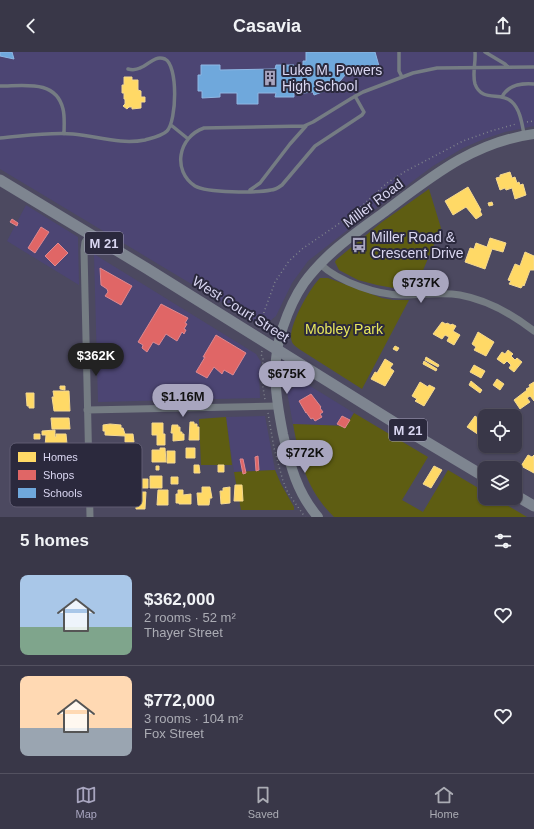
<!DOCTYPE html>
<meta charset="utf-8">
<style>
:root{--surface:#393748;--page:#403f4f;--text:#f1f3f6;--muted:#abacb4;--line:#535160;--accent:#a8a5bf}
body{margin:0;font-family:Helvetica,sans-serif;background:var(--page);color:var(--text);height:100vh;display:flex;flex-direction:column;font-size:15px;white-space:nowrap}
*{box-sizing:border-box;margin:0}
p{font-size:13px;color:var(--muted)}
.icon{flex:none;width:22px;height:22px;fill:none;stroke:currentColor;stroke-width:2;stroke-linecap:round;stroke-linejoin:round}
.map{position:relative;height:465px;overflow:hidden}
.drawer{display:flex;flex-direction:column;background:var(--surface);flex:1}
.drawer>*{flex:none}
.fabs{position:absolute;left:478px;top:357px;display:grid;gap:8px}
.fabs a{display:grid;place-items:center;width:44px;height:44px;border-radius:8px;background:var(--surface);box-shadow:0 1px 3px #0004,0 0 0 1px var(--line);font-size:20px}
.price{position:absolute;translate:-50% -34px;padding:0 9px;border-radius:14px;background:var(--accent);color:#111;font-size:13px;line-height:26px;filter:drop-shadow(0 1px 2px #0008)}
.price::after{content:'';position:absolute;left:50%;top:24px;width:12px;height:9px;margin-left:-6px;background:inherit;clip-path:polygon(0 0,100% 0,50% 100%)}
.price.selected{background:#222;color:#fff}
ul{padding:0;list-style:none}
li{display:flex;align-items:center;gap:12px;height:100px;padding:0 20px}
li+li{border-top:1px solid var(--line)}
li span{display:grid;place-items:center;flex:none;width:112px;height:80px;border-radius:8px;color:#555}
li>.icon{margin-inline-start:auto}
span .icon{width:48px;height:48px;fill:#fffc;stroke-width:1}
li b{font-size:17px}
h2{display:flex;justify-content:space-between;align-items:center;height:48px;padding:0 20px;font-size:17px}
header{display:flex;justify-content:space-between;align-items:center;height:52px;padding:0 20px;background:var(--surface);font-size:18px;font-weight:800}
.dock{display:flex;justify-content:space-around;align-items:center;height:56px;border-top:1px solid var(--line);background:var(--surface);font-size:11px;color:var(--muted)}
.dock a{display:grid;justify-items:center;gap:2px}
.dock .selected{color:var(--accent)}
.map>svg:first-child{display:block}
</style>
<header><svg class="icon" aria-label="back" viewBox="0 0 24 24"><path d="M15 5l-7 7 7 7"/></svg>Casavia<svg class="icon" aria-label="share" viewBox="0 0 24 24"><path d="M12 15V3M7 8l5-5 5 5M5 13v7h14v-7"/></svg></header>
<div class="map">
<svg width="534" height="465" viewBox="0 0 534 465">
<rect width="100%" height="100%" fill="#4c4960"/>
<path fill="#4c4573" d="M0,0H534V74L505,80L484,87L463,96L433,114L354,173L308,209L292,231L276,264L270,269L259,271L253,269L0,117Z
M26,153L78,185L79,233L7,189Z
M94,202L256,302L261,310L259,320L260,346L98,350Z
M302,329L354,361L346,374L293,372L287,340Z
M265,364L275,418L234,420L226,365Z"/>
<path fill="#5e5d12" d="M429,137L441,176L415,237H399L377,233L358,228L339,218L335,210L336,208L382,170Z
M320,226H328L382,246L393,248H409L362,337L299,297C297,295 293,293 292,290C286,277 310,236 320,226Z
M354,361L428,405L402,448L423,460L448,418L485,440V446H495L527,465H334C306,437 300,409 293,372L346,374Z
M226,365L232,413H201L199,367Z
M275,418L281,432L294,455V458H241L234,420Z"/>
<path fill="#ffd966" stroke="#f4d890" d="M124,25H132V28H138V38L141,39V45H145V50H141V56L132,57V55H129L127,57L123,54L125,52V47H124V41H122V33H124Z
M510,120L512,126L515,125L517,131L519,130L520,133L523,132L526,143L515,147L512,136L506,138L505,136L500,138L496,126L500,125V123Z
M468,135L481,158L480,159L482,163L476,167L466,155L453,163L445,149Z
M492,150L493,153L489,154L488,151Z
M490,186L506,191L503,200L492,197L485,217L465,210L470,196L474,197L476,191L487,195Z
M525,200L534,204V218H530L524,234L523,233L521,236L509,232L511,229L508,228L515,212L520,214Z
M442,270L446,272L447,271L451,273L452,272L456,274L453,279L460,283L454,293L447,289L449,285L445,283L442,287L433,282Z
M478,280L494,290L486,304L474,298L476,295L472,292Z
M395,294L399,296L397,299L393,297Z
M508,298L513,302L511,304L515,308L517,306L522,310L514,320L509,316L511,313L507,309L504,312L497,307L502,300L505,302Z
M426,305L439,313L438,315L425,308Z
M385,307L393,312L390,316L394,319L385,334L371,327L375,320L377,321Z
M424,309L437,317L436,319L423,312Z
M474,313L485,319L481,326L470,320Z
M497,327L504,332L500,338L493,333Z
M471,329L482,338L480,341L469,333Z
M420,330L428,335L429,333L435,336L424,354L415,349L417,347L412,344Z
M534,330V349L530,344L527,346L530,350L520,357L514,348L527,338L526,337L530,335L529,333Z
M60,334H65V338L60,337Z
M53,339H69L70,359H54L52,345H54Z
M26,341H34V356H29V354H27Z
M475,364L485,371V387L467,375Z
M51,366H69L70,377H52Z
M190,370H194V372H197V375H199V388H189Z
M152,371H163V382H165V393H157V383H152Z
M110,372L121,373V376H123L125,382H133L134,390H125V384L105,383V379H103V373Z
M172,373H178V375H180V380H182V382H184V388L173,389V381H171Z
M55,378V385H56V382H66L67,392H49V394H45L46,383H42V379Z
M34,382H40V387H34Z
M160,396H165L166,410H152V398H160Z
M186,396H195V406H186Z
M167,399H175V411H167Z
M528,403L532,405L534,403V421L521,414Z
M194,413H199L200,421H194Z
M218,413H224V420H218Z
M156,414H159V418H156Z
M434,414L442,418L431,436L423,432Z
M150,424H162V436H150Z
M171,425H178V432H171Z
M139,427H148V436H139Z
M235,433H242L243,449H234Z
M202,435H210L212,446H210L209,453H198L197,441H202Z
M230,435V451L221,452L220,439H223V436Z
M158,438H168V453H157Z
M178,438H183V443L191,442V452H179V451H176V442H178Z
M135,440H146L145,457H136Z"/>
<path fill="#e06666" stroke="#de8890" d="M12,167L18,171L17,174L10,170Z
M41,175L49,180L35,201L28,196Z
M58,191L68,201L55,214L45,204Z
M100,216L132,234L121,253L105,244L108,240L107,237L101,233Z
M161,252L188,266L185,271L187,272L184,277L186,278L184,282L182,280L177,289L166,282L159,293L153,290L147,300L142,296L143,293L138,290Z
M216,283L246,301L233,323L224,318L222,322L214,315L207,326L196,320L205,305H203Z
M311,342L321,355L320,356L323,360L320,362L322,365L315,369L313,366L311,367L306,360V361L299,349Z
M342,364L350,368L345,376L337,372Z
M258,404L259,418L256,419L255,405Z
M240,407H243L246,421L243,422Z"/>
<path fill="#6fa8dc" stroke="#8fb6e3" d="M0,0H12L14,7L0,4Z
M306,0H375L379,14L346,22L340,29L322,40L314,43L313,40L303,41V37L294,39V45H275L276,41H258V52H237V41H220V45L202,46V39H198V23H201V13H220V18L275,17L276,13H294L293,22H303V9H306Z"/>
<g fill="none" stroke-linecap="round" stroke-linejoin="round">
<path stroke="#7f838c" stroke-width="1.5" stroke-dasharray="1 3" stroke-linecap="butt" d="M527,70L534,69
M263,277L264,260L275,230L289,209L302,197L353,162L387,131L406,119L463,89L491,79L516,72
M262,299L261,302L263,307L262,329L265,348
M268,361L274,396L283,429L288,441L305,465"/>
<path stroke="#757c83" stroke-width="3.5" d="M399,0V19L402,25
M475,0C476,10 472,22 475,32C482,51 501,39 512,50C520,57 522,72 524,82
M485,0L505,12L508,15
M0,34C23,34 56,27 63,57C65,65 64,74 64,82
M355,44L364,60L362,63L315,94L282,133C278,136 275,138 271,138C257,141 207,141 195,134C172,119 178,85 204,76L304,74L313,70L352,46L363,40L413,21L437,16L534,15
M502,45C508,33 522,31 534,32
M171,73L187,86
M0,86C24,84 49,80 73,82C97,84 120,93 145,88C152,86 162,84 167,79C177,68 178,13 165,7C154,3 149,13 140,16C136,18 132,18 128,17
M250,138L260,131L290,92L306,74"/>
<path stroke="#757c83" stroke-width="7" d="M90,182L85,190L84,198L90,465
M320,212C339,230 379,244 405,243C424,243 442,240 460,243C488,248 512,262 534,279
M87,358L278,354"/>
<path stroke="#7f8790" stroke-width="10" d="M318,465C297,441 290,413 283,382C276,347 270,310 283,275C288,260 295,244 304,231C325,202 354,182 383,161C431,125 473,90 534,82"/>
<path stroke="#7e8590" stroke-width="11" d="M0,128L146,216L403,376L485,425
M515,443L534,454"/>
</g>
<defs>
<symbol id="building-bare" viewBox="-9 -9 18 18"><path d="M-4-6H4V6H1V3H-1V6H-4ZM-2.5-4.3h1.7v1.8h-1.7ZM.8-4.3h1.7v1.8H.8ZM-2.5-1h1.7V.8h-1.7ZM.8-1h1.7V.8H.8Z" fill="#a8a5bf" stroke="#2b293d" stroke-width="2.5" paint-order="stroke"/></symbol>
<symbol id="bus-bare" viewBox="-9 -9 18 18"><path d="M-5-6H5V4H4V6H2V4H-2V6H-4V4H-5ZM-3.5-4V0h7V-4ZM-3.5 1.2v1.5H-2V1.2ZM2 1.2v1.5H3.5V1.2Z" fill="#a8a5bf" stroke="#2b293d" stroke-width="2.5" paint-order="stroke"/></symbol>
</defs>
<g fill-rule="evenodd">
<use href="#building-bare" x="259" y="15" width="22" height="22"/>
<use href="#bus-bare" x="348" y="182" width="22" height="22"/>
</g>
<g text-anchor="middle" stroke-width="4" stroke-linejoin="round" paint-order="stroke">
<g fill="#2b293d" stroke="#a6a3bc" stroke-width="1">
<rect x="85" y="180" width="38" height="22" rx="3"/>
<rect x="389" y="367" width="38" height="22" rx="3"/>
</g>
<g font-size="13" font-weight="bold" fill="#dad7f2">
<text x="104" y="196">M 21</text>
<text x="408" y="383">M 21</text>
</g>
<g font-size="14" fill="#dad7f2" stroke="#2b293d" text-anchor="start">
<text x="282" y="23">Luke M. Powers<tspan x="282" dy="16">High School</tspan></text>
<text x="371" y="190">Miller Road &amp;<tspan x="371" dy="16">Crescent Drive</tspan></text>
</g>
<g font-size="14" fill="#dad7f2" stroke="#2b293d">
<text transform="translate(373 151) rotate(-37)" y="5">Miller Road</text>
<text transform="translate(241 257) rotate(32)" y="5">West Court Street</text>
</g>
<g font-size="14" fill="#e8e85d" stroke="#2b293d">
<text x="344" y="282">Mobley Park</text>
</g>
</g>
<rect x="10" y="391" width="132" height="64" rx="6" fill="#2b293d" stroke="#605d73" stroke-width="1"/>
<rect x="18" y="400" width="18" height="10" fill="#ffd966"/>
<rect x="18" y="418" width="18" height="10" fill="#e06666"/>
<rect x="18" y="436" width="18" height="10" fill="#6fa8dc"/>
<g font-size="11" fill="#dad7f2">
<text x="43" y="409">Homes</text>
<text x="43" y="427">Shops</text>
<text x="43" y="445">Schools</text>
</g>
</svg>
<div class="fabs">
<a><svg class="icon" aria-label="locate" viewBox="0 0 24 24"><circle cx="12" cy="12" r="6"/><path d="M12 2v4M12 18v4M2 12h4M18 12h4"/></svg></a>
<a><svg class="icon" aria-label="layers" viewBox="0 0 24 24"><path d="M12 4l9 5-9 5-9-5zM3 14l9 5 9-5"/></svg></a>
</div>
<b class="price" style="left:421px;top:252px">$737K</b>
<b class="price selected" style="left:96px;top:325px">$362K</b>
<b class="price" style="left:287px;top:343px">$675K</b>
<b class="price" style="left:183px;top:366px">$1.16M</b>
<b class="price" style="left:305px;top:422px">$772K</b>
</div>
<section class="drawer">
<h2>5 homes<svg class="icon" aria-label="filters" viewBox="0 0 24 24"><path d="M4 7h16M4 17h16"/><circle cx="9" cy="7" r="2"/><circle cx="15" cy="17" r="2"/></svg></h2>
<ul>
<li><span style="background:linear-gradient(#a9c7e8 65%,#7fa58c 0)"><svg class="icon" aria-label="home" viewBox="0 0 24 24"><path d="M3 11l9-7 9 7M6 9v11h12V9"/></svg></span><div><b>$362,000</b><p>2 rooms · 52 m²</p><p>Thayer Street</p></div><svg class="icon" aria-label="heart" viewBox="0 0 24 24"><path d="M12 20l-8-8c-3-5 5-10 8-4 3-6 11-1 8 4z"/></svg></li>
<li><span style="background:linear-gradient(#ffd9b3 65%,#9aa5b1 0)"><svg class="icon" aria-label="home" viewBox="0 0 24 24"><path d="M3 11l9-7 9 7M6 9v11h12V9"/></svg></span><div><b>$772,000</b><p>3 rooms · 104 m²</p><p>Fox Street</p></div><svg class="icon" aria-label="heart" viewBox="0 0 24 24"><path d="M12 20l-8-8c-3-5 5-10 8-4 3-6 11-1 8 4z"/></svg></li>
</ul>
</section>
<nav class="dock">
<a class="selected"><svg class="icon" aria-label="map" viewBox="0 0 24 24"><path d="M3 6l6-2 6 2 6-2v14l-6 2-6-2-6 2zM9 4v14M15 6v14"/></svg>Map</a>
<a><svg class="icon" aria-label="saved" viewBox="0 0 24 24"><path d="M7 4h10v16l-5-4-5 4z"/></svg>Saved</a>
<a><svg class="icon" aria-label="home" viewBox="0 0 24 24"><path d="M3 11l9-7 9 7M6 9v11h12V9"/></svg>Home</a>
</nav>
